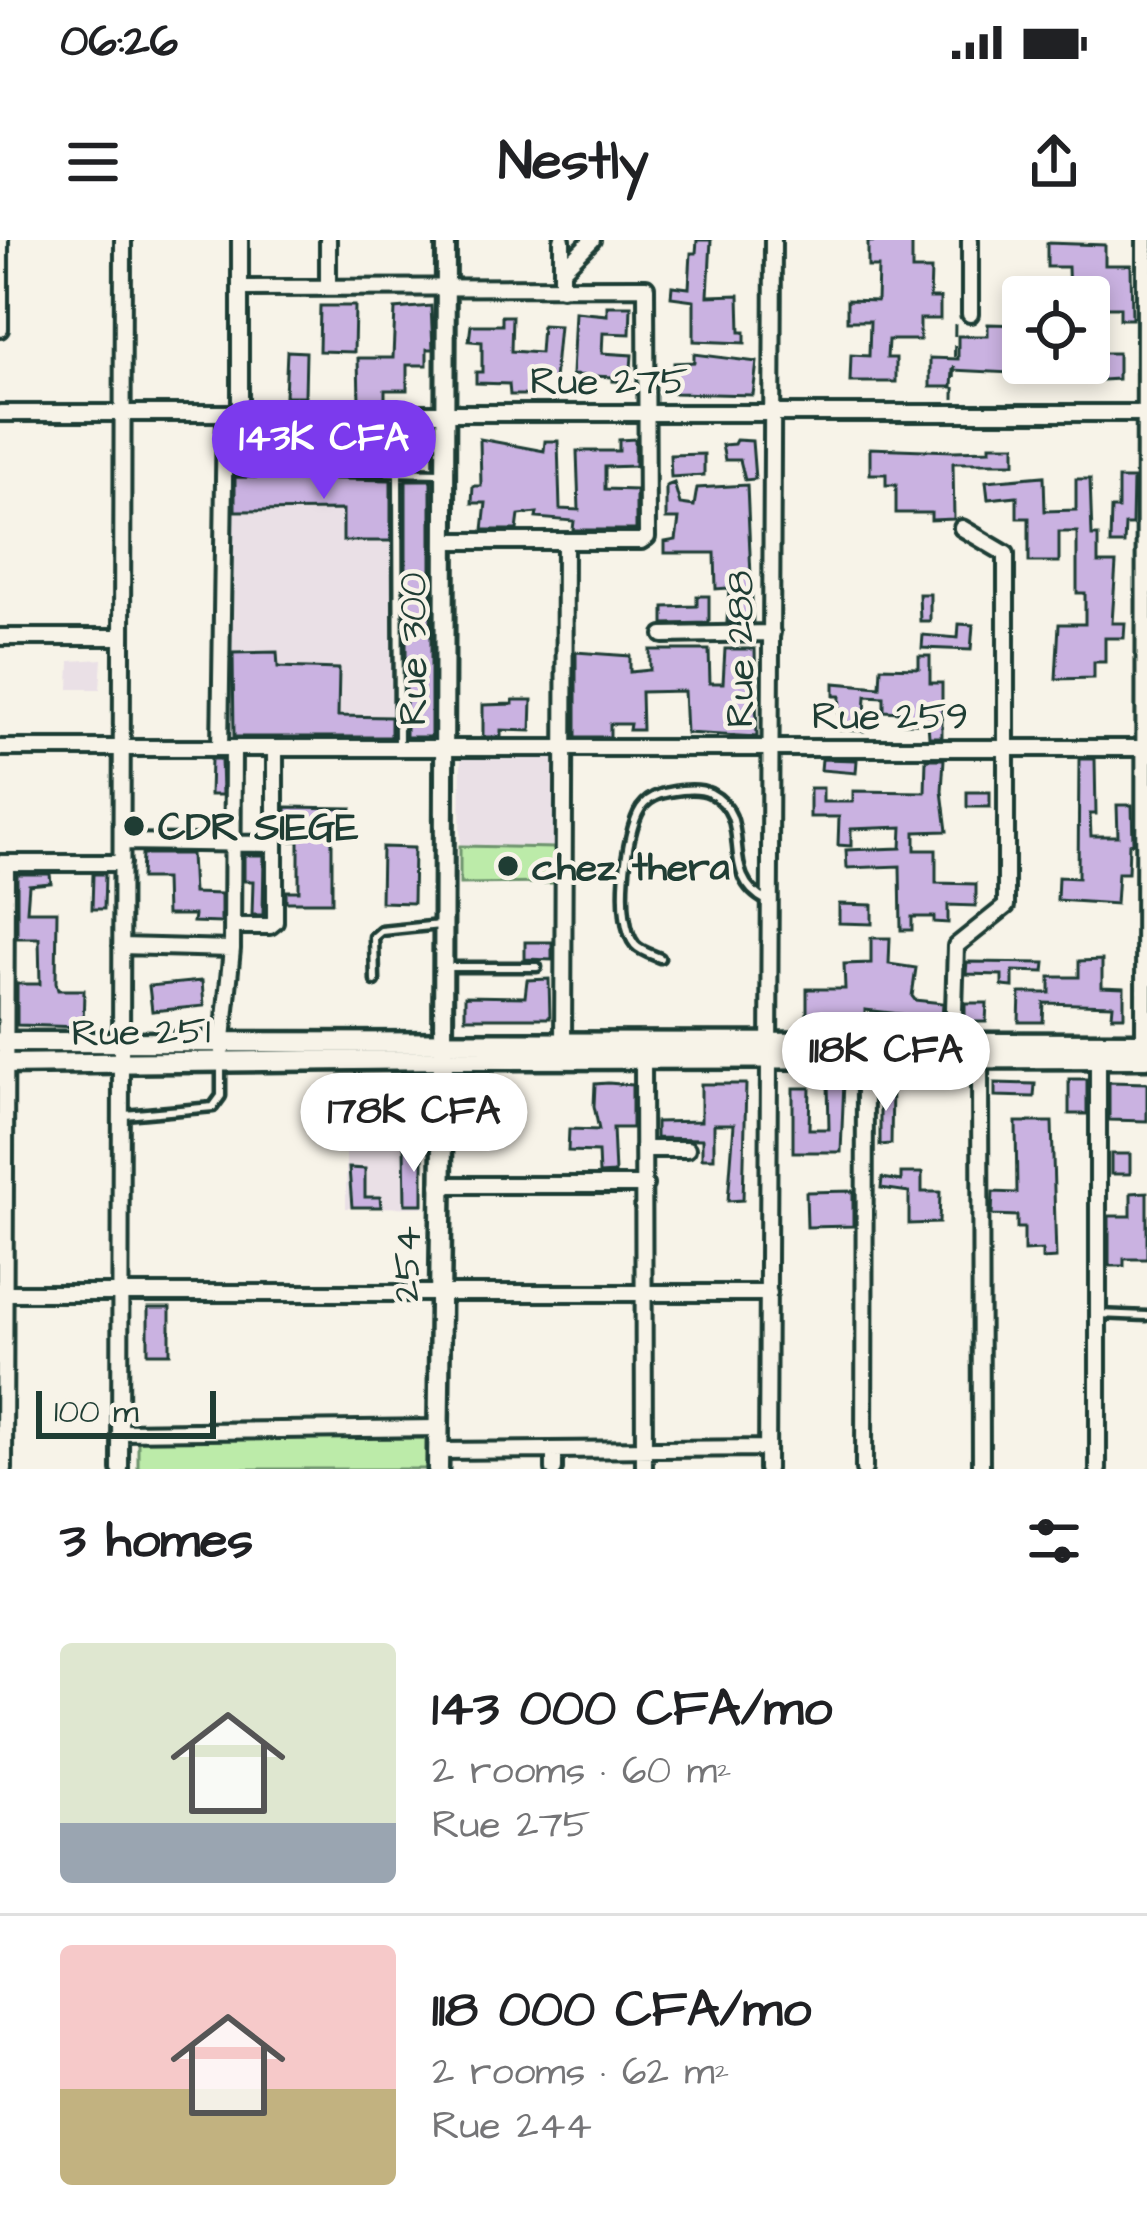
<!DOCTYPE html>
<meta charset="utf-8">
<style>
:root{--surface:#fff;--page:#f2f2f2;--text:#202124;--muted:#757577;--line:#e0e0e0;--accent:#7c3aed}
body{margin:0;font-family:"Architects Daughter",sans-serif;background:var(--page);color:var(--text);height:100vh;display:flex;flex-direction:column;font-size:45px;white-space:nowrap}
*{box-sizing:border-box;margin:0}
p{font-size:39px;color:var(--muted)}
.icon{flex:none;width:66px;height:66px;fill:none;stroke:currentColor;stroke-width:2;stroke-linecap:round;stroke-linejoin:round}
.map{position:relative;height:1229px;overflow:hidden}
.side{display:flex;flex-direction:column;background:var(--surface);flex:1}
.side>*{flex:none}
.tools{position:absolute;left:1002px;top:36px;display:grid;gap:24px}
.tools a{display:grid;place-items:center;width:108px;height:108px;border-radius:12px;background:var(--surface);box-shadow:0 6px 18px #0003;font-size:60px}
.scale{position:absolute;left:36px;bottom:30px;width:180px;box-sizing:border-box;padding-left:12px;border:6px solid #1f3d34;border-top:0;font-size:33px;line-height:42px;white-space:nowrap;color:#1f3d34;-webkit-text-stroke:9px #f7f3e8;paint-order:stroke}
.price{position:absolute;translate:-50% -102px;padding:0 27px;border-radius:42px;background:#fff;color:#222;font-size:39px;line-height:78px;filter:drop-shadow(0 3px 6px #0008)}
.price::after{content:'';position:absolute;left:50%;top:72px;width:36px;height:27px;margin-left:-18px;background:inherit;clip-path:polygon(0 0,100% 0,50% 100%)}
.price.current{background:var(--accent);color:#fff}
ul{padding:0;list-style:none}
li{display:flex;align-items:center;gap:36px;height:300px;padding:0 60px}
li+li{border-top:3px solid var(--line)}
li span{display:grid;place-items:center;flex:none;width:336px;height:240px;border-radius:12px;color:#555}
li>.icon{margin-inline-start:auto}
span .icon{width:144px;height:144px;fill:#fffc;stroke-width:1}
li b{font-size:51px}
h2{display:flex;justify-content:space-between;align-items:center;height:144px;padding:0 60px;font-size:51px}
.status{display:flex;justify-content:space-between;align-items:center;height:84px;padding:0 60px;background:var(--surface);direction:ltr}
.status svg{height:33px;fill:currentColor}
header{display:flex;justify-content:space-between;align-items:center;height:156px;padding:0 60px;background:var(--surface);font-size:54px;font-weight:800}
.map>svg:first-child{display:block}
</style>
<div class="status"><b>06:26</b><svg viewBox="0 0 49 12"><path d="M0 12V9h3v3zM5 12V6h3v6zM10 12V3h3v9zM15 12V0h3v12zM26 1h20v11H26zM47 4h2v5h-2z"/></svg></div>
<header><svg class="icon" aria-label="menu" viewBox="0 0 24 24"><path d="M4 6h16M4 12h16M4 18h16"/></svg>Nestly<svg class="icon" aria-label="share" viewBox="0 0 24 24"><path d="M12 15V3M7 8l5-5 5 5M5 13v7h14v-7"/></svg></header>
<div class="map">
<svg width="1147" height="1229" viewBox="0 0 1147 1229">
<rect width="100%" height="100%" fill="#f7f3e8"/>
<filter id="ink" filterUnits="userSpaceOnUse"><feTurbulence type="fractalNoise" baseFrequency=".00833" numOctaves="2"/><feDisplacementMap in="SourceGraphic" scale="24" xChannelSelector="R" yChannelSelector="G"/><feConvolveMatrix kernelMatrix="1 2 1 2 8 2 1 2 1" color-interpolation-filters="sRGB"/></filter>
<g filter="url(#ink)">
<path fill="#eae0e6" d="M233,231H447L441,505L230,498Z
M102,419L100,449H69L70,421Z
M461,516H559L558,607L460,606Z
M424,899V967L346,968V900Z"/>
<path fill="#bceba9" stroke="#6e946e" stroke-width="3" d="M460,606L555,608V643L460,644Z
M426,1198V1229H138V1199Z"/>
<path fill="#cab2e1" stroke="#1f3d34" stroke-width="3" d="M697,0H711L708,56L739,55L740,92H745V103L694,101V60L671,57L672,46L689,48L691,13H696Z
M899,0H912V30H931L930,58H940V79H920V100H888L887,118H896V142H850L851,115L869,116L870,81H847V60L877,61L878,27H868V2Z
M1047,3L1105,5V25H1131L1132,79H1120V67H1097V57H1069L1068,27H1047Z
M320,66H355L354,112L319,111Z
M431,66L433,109H427V125H407V150H385V160L359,161L358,118H393L395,69Z
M607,66H631L630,94L603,93L602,113L632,115L630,142L613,141V137L572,135L575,72L607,75Z
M502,76H512L511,111L540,113L542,85L559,86L554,140L533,139L534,155H510L509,144L476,143V132H482V102L469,101L471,85H502Z
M988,84L1023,85V97H1011V133L953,130L952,147H930V118L958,119V96H988Z
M287,111L306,112L305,156H285Z
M1089,113H1118V139L1068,142L1036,135V123H1089Z
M694,114L757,122L753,155L674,153V123L694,122Z
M236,195L385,200L384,224L236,222Z
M480,199L544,211L545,201H558L560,269L579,270L577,211H619V200L635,199V226L605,227V249L636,250V290H573L574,281L536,278L537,273L519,275L517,290H483L486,263H472L473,246H481Z
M736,200L752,201L755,239L745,240L740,220H725L722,205L734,204Z
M990,205H1015V223H953L954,279L931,280V273H896V245H886V234H870V208L953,211L990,210Z
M704,214V235L671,237L670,215Z
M1044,236L1045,271L1076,270V239H1090L1092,296H1098V323H1116L1112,383H1125L1124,398H1105V422H1094V438L1056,439L1059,384H1085V353H1077V292H1059V322H1029V278H1017V256L988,259L986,241Z
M235,237L391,240V301H343V270L235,271Z
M1118,239H1133L1132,285H1125L1124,304H1110L1111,269H1118Z
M406,240H431V497H406Z
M674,243L680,264L694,266L697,248L747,245L753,382H727L729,348L716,349L715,313H665V302L676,300L679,279H666V246Z
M919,354H930V381H920Z
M697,356H709V383L664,384V367L697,366Z
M959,384L973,385L971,410L922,408L923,395L958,398Z
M725,409H755L757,497L686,493L684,451L641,452L642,490H629L630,484H610V497H576V412L630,416V432L650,430V410H709L710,443H723Z
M277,412L278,427L339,429L338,476L391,477V497H234L233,413Z
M919,416H930V443H942V497H929L928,483H900V472L884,471V457L866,456L864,491L838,490L840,456H834V443L880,447L881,427L919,428Z
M513,460H532L531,491L501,490V497H483V465L513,464Z
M211,519H221L222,555H210Z
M822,519L857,520L856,533L821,530Z
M926,519H944L942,551L947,591L915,592V610H936V643L976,644V666L948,665V683L934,682V677H912V690H901L900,626L847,628L846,610L901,608L902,587L851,589V606L838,605L839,577H810V548H823V562H853V551L925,552Z
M1079,519H1095L1096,574H1090L1091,596H1118L1117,565H1132L1133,603L1129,604L1128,633H1118L1116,664L1057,660L1058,637L1078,638Z
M967,552H990V567H967Z
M286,567L351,568L350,583L332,584V662H286V651H299V601H286Z
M382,607L414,608L413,663L381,662Z
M142,614H191L193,653L221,654V683L193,682L194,675H166L165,639H141Z
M244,615H264L263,675H252L253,641H244Z
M17,634H50L51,643L29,645L27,671H57L56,743L58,750H84L83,787L17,785V744H40L39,698H17Z
M93,634H105L104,669H92Z
M839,664L872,665V684L839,683Z
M871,698H890L889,724L916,728L912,756L915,760L943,763L942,779L865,770V782L807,780V749H845L844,724L871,723Z
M525,702H552V720L525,719Z
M1102,720V747L1124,748V776H1112L1113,765L1044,763L1043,782H1019L1020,753H1050V737H1079V721Z
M967,722L1045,723L1044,732L1013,731V747L1002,746V735L966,734Z
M549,739L550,778H465V756L525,757L527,740Z
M202,741L204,766L152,771L149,746Z
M965,763H987L986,782H965Z
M1069,839H1087V874H1069Z
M844,841L841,912H793V848H810L809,889H829L828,842Z
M1109,842L1147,843V881L1109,880Z
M608,843L632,845V888H613L615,933L599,934L598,912L568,911L569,889L599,890L594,866L595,844Z
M995,843L1035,844L1034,857L995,856Z
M701,844H746L743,960L728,961L734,884H714V918H702V899L656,898V882L701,881Z
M880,844L892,845L891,904L880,905Z
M1016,882H1052L1056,1018L1042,1019V1010L1024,1011V988H1017V976L992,975L993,952L1017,953Z
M404,906H423V964H405Z
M1111,914H1130V934H1111Z
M349,928L365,929V957H380L381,967H352Z
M901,933H922V952H940L939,983L909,984V952L881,948L882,938L901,941Z
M853,951V986L807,987L806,952Z
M1147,952V1019H1124V1026H1109V976H1131V953Z
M148,1068H170V1113H148Z"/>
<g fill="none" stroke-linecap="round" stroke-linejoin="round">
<defs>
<path id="service" d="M227,229L442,233
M398,233L399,505
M660,718C653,715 640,711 635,705C615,682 625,592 641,568C651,554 666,552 682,550C691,549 702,549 710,553C758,578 715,635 767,661
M447,727H537
M375,741L374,697L381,691L440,685
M125,875L213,867L221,856V823
M1098,1074L1147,1076"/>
<path id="minor" d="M240,0V173
M562,30L592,0
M240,48L646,47L647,297L641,301H446
M328,48V0
M562,48V0
M970,74V0
M0,89V0
M0,173H1147
M663,395L772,393
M0,397H122
M0,508H1144
M220,508L225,173
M122,602L272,604
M0,623H122
M232,686H270L275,682V508
M121,706L232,709
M953,802L956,706L1006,666V314L962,288
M1144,803L1145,0
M222,809L232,709L233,508
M563,809L565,301
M643,814L644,1229
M980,819L981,1229
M1098,820V1229
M644,909H687
M439,945H645
M0,1053H769
M120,1192L438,1188
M438,1211L767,1208
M4,1229L6,623
M120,1229L123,0
M554,1229V1211
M767,1229L773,0
M864,1229L865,818"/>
<path id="tertiary" d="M443,815L446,0"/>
<path id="secondary" d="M0,802L1147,803
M0,824L443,819L1147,818
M438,1229L443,819"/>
</defs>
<use href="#service" stroke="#1f3d34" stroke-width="15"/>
<use href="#minor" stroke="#1f3d34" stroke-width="22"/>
<use href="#tertiary" stroke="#1f3d34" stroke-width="26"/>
<use href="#secondary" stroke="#1f3d34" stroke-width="27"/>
<path stroke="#1f3d34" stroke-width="3" stroke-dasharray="12 9" stroke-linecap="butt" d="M954,159L955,79L961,77"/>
<use href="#service" stroke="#f7f3e8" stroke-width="6"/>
<use href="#minor" stroke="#f7f3e8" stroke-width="14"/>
<use href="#tertiary" stroke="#f7f3e8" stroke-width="16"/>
<use href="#secondary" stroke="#f7f3e8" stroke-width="18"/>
</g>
</g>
<g fill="#1f3d34" stroke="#f7f3e8" stroke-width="4.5">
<circle cx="134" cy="586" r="12"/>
<circle cx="508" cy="626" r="12"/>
</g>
<g text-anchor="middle" stroke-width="9" stroke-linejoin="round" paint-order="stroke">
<g font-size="39" fill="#1f3d34" stroke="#f7f3e8">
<text x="609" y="154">Rue 275</text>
<text transform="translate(412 409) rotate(-90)" y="14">Rue 300</text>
<text transform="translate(739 409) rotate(-90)" y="14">Rue 288</text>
<text x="890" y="489">Rue 259</text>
<text transform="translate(141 790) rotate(-1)" y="14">Rue 251</text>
<text transform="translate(405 1024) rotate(-89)" y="14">254</text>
</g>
<g font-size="39" font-weight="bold" fill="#1f3d34" stroke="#f7f3e8" text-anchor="start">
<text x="158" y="600">CDR SIEGE</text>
<text x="532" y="640">chez thera</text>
</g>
</g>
</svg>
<div class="tools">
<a><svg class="icon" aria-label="locate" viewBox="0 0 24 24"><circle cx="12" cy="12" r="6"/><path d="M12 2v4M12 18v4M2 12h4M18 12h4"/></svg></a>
</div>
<div class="scale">100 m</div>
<b class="price current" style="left:324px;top:262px">143K CFA</b>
<b class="price" style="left:886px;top:874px">118K CFA</b>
<b class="price" style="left:414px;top:935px">178K CFA</b>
</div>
<section class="side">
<h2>3 homes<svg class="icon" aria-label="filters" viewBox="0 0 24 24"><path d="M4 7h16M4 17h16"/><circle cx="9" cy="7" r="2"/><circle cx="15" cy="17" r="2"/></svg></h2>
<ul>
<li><span style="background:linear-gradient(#dfe7d0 75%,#9aa5b1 0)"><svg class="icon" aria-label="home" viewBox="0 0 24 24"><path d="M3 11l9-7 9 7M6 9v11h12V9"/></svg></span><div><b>143 000 CFA/mo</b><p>2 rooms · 60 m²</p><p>Rue 275</p></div></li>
<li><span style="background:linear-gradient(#f6c9c9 60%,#c2b280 0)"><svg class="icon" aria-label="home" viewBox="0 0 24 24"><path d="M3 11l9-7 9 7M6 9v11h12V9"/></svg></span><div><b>118 000 CFA/mo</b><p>2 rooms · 62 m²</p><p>Rue 244</p></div></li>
</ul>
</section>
